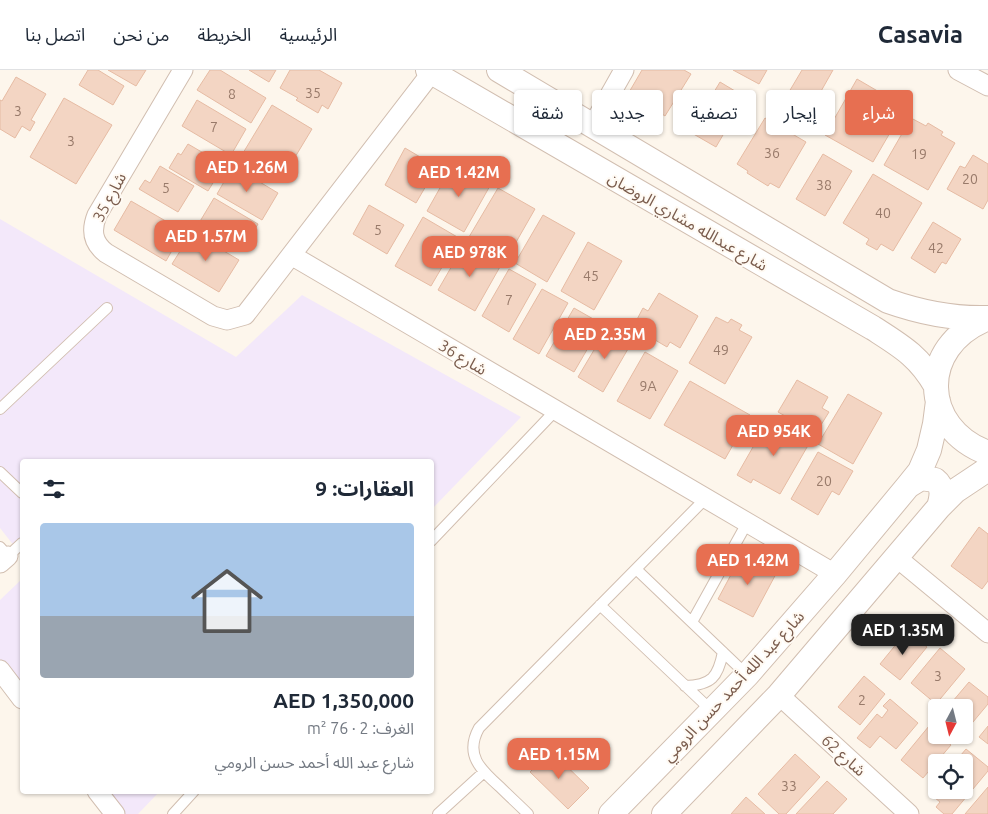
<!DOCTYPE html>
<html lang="ar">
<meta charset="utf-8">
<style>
:root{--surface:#fff;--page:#f2f2f3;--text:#1f2937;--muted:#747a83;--line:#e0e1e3;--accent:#e76f51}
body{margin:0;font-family:Ubuntu,"Noto Sans Arabic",sans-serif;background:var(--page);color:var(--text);direction:rtl;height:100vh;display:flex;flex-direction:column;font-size:19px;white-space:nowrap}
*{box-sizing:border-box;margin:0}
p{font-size:16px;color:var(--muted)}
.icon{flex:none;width:28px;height:28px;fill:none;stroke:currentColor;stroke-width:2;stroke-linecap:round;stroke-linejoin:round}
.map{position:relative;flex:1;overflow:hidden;direction:ltr}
.details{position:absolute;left:20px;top:389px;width:414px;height:335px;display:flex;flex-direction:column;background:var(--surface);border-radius:5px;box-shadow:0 1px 4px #0004;direction:rtl}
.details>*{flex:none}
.guide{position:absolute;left:449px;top:20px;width:464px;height:45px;direction:rtl;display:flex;gap:10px}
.needle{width:32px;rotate:187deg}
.fabs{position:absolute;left:928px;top:629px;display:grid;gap:10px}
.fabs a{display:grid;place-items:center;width:45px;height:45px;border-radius:5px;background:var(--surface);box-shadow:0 1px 4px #0004;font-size:25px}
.price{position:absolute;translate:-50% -42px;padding:0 11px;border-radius:10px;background:var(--accent);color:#fff;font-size:16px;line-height:32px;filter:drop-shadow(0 1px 2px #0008)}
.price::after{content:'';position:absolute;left:50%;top:30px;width:15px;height:11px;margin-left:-8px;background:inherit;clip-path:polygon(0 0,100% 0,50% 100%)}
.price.selected{background:#222;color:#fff}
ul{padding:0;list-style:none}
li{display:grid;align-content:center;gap:10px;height:265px;padding:0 20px}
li+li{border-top:1px solid var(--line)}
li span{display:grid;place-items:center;height:155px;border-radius:5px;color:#555}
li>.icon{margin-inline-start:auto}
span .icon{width:90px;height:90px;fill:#fffc;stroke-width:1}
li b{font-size:21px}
h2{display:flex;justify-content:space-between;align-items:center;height:60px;padding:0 20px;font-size:21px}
.chip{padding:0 18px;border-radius:5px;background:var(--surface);box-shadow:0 1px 4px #0004;font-size:18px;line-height:45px}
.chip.selected{background:var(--accent);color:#fff}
header{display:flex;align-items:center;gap:30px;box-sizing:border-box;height:70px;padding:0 25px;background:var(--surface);border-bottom:1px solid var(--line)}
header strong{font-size:24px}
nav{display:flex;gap:28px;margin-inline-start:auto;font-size:18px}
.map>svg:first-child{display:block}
</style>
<header>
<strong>Casavia</strong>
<nav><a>الرئيسية</a><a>الخريطة</a><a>من نحن</a><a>اتصل بنا</a></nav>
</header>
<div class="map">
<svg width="988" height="744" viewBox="0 0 988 744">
<rect width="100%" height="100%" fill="#fdf6ec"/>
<path fill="#f3e8fa" d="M0,149L236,287L302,225L521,347L431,440V391H22V486L0,458Z
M22,509V624L0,594V530Z
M98,721H160L138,744H116Z"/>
<path fill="#f3d5c3" stroke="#e6bba3" d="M88,0H98L124,16L113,35L79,15Z
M108,0H146L136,16Z
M210,0H220L266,28L251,53L197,20Z
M249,0H276L269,12Z
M290,0H319L342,13L328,39L322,35L318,43L296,30L298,28L280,18Z
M642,0H684L691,4L665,46L656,40L654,44L642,36L644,34L628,24Z
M733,0H767L759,14Z
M802,0H833L807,46L783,32Z
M16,7L46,24L31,50L35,52L30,61L22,56L15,68L0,59V30L2,31Z
M857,9L905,37L873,92L825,65Z
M720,12L745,27L716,77L690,62Z
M64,28L112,55L76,114L30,87Z
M197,30L246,59L231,85L182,56Z
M272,35L312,59L280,112L240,88Z
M765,48L806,72L779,118L770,113L768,116L747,103L748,101L737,94Z
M911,48L926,56L928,53L943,62L941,65L955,73L928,120L884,95Z
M188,74L224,95L208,121L169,98L178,83L181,85Z
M405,78L437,97L416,133L385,115Z
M823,84L852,101L825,146L796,129Z
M973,85L988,94V130L983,139L947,119L960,96L965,98Z
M454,93L491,114L464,162L427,141Z
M160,96L194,116L178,142L139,119L145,110L150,113Z
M233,96L278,123L262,150L217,124Z
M873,104L922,133L893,181L881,174L877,180L866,174L869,169L843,153Z
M498,118L535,139L507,188L469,167Z
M214,128L258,154L243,179L199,153Z
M131,131L183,161L166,191L114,160Z
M369,135L404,155L387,184L353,164Z
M543,145L575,163L547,212L515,193Z
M423,147L459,168L431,216L395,196Z
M933,152L961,169L946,194L942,192L935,203L911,188Z
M192,162L239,190L219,222L172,194Z
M588,172L622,191L594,240L561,221Z
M464,175L501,195L475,241L438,220Z
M509,199L536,214L509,262L482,246Z
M542,219L568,233L539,284L513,269Z
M659,223L698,246L680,278L670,272L667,277L633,257L643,238L648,241Z
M574,238L602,254L574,302L546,286Z
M716,247L728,253L731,249L742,255L739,260L752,267L725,314L689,293Z
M607,258L632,272L603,322L578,307Z
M645,282L678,301L650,349L617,331Z
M797,310L828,327L822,338L829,342L816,363L778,342Z
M690,311L750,345L725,389L664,355Z
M848,324L882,343L853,394L818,374Z
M769,349L810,372L780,424L753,409L751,413L737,405Z
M818,382L853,401L839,425L832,421L818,445L791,429Z
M979,457L988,464V511L982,519L951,496Z
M742,484L777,502L753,547L718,529Z
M907,561L927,577L900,610L880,594Z
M940,578L965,599L936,634L911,613Z
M864,606L885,624L860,655L838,637Z
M969,612L988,627V634L968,658L964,654V638H947Z
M890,629L918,653L896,679L880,666L870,678L857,668L877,644L882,648L888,640L883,636Z
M929,656L936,662V665H939L951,675L923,708L901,690Z
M988,656V674L979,667Z
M966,679L988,697V701L952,744H944L936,737L940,732L929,723L936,715V720H964V692H955Z
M551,681L589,718L568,739L530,702Z
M795,684L820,707L786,744H779L758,724Z
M827,711L847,729L833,744H796Z
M988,717V744H965Z
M746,727L765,744H731Z"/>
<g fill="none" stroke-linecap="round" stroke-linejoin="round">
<defs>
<path id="service" d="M0,339L107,238
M0,402L22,423
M431,471L555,341
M0,477L8,486L22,473
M636,499L747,605
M600,535L712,641
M692,552L747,453
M685,616C712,615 718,607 723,582
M173,744L194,721
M438,744L484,702
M528,744C519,735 509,726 500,717C481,700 464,685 479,658L705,429"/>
<path id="minor" d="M183,0L97,145C91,160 92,172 106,183L213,246L227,250L245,245L432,2
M958,0L988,16
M593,55L624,0
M291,185L835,504
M896,487L988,563
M0,493L8,486
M0,600L22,629
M779,625L909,744
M97,721L115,744"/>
<path id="tertiary" d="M428,0L873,258C901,276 919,286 936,316
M499,0L888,231C922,243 952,249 987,248
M986,249C918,277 920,358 988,383
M908,416L921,408L935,410C944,417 942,427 939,437
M611,744L747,605L835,504L908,416L920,401L929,380L935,354L938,331
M664,744L779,625L939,437L955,421L988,399"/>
</defs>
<use href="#service" stroke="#d1beb0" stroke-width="12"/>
<use href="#minor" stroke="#d1beb0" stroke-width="21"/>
<use href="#tertiary" stroke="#d1beb0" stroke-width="26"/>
<use href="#service" stroke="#fff" stroke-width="10"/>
<use href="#minor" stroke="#fff" stroke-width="19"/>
<use href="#tertiary" stroke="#fff" stroke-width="24"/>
</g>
<g text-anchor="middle" stroke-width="4" stroke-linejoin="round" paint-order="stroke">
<g font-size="14" fill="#987a6a">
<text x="313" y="28">35</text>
<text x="232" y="29">8</text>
<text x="18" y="46">3</text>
<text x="214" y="62">7</text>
<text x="71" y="76">3</text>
<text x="772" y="88">36</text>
<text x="919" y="89">19</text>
<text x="970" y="114">20</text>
<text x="824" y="120">38</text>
<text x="166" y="123">5</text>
<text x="883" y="148">40</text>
<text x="378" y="165">5</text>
<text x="936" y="183">42</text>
<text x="591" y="211">45</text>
<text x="509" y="235">7</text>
<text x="721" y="285">49</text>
<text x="648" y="321">9A</text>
<text x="824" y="416">20</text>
<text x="938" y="611">3</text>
<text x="862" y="635">2</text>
<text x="789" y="721">33</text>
</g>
<g font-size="16" fill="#7a5c4d" stroke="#fffaf3">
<text transform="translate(109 127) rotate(-62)" y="6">شارع 35</text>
<text transform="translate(688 151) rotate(30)" y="6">شارع عبدالله مشاري الروضان</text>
<text transform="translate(463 287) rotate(31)" y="6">شارع 36</text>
<text transform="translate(733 616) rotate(-47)" y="6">شارع عبد الله أحمد حسن الرومي</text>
<text transform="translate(844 685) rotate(42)" y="6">شارع 62</text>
</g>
</g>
</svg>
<div class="fabs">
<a><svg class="needle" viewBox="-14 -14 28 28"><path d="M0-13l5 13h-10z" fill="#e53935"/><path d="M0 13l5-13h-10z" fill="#747a83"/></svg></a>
<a><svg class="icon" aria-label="locate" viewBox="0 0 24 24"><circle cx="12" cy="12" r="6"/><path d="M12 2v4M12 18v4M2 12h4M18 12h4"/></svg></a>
</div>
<b class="price" style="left:247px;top:123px">AED 1.26M</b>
<b class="price" style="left:459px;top:128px">AED 1.42M</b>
<b class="price" style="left:206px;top:192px">AED 1.57M</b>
<b class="price" style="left:470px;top:208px">AED 978K</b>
<b class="price" style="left:605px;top:290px">AED 2.35M</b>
<b class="price" style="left:774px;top:387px">AED 954K</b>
<b class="price" style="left:748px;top:516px">AED 1.42M</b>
<b class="price selected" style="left:903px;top:586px">AED 1.35M</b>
<b class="price" style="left:559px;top:710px">AED 1.15M</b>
<div class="guide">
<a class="chip selected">شراء</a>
<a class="chip">إيجار</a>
<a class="chip">تصفية</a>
<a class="chip">جديد</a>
<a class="chip">شقة</a>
</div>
<section class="details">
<h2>العقارات: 9<svg class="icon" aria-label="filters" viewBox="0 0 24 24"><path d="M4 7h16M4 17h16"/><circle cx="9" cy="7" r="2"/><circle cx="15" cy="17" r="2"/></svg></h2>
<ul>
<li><span style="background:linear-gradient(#a9c7e8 60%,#9aa5b1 0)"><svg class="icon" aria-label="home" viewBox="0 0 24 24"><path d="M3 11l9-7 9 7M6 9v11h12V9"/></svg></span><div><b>AED 1,350,000</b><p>الغرف: 2 · 76 m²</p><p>شارع عبد الله أحمد حسن الرومي</p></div></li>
</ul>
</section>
</div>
